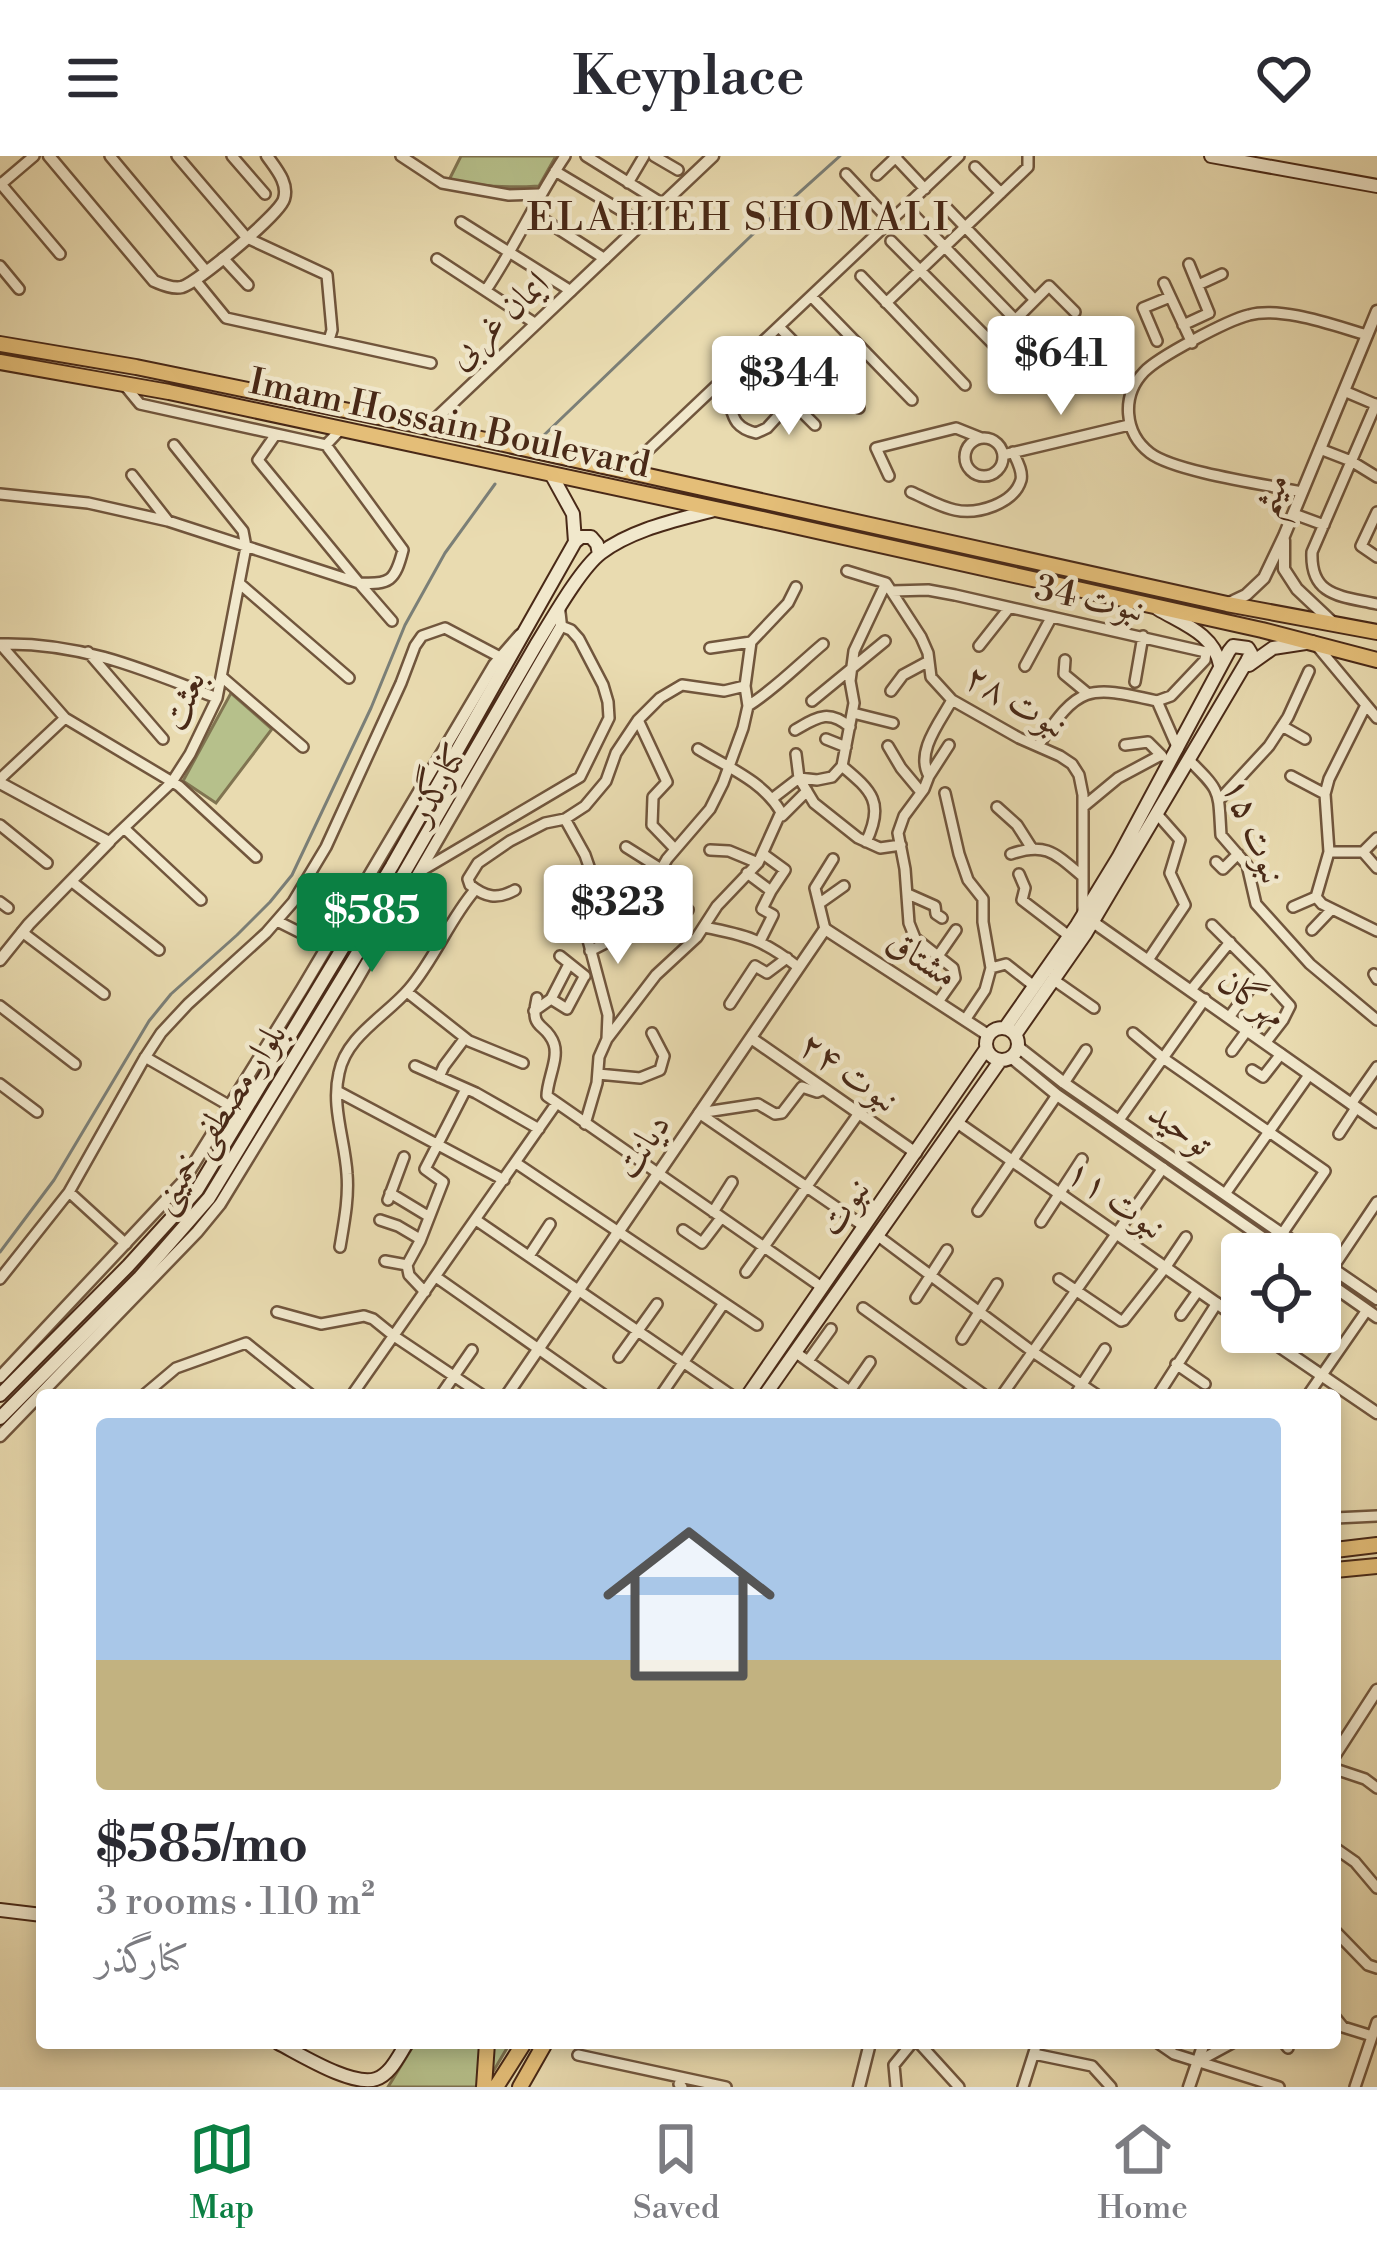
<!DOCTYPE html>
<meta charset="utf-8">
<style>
:root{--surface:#fff;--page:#f7f7f7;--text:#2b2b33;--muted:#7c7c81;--line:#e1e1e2;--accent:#0b8043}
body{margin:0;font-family:"Libre Bodoni",Amiri,serif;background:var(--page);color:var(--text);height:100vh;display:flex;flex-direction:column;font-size:45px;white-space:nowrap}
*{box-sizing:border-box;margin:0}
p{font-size:39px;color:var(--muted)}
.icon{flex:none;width:66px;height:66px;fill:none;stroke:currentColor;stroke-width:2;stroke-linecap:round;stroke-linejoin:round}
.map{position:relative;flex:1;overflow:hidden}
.side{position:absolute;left:36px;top:1233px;width:1305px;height:660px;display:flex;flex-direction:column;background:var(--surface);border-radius:12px;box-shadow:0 6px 18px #0003}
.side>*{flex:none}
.tools{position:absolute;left:1221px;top:1077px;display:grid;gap:24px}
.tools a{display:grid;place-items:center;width:120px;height:120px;border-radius:12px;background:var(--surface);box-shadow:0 6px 18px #0003;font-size:60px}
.price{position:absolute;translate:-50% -102px;padding:0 27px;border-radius:12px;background:#fff;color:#222;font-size:39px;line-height:78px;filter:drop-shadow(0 3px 6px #0008)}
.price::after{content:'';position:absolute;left:50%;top:72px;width:36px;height:27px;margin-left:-18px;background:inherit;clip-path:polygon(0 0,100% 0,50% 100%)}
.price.current{background:var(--accent);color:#fff}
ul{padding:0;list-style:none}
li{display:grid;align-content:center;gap:24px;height:636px;padding:0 60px}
li span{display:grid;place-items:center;height:372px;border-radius:12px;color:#555}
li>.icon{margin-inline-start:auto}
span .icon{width:216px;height:216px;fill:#fffc;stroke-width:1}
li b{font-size:51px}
header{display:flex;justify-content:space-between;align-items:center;height:156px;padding:0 60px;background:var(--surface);font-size:54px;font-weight:600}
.menu{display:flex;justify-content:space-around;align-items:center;height:168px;border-top:3px solid var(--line);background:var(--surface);font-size:33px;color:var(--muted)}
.menu a{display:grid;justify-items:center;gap:6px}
.menu .current{color:var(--accent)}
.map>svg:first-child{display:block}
</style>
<header><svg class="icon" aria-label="menu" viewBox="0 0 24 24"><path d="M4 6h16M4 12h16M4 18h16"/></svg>Keyplace<svg class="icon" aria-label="heart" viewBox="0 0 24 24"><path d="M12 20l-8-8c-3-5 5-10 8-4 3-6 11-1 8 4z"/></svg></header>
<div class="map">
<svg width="1377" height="1931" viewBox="0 0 1377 1931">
<rect width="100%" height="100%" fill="#e9dbb0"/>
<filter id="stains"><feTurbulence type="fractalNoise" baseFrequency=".00167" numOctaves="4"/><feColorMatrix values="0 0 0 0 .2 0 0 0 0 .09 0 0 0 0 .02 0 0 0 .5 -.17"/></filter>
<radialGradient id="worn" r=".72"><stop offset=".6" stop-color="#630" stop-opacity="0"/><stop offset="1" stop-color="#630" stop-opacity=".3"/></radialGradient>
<path fill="#b6c08b" stroke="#807451" stroke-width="3" d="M461,0H556L539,30C508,32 479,31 449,24Z
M231,537L272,573L216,647L183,625Z
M415,1887H510L484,1931H388Z"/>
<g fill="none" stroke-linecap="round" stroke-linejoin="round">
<path stroke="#7b7f77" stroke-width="3" d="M541,282L751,80L840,0
M0,1096L54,1024L149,865L171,838L237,779L270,746L292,719L371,552L405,469L445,397L495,328"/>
<defs>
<path id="minor" d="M110,0L206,115
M177,0L247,82L327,119L332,174L329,184
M232,0L265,38
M401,0L442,27L509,39L539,38
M586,0L663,48
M654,0L678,14
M894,0L925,33
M975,11L1001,37
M555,15L642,67
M846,18L891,66
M877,19L897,0
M0,27L60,98
M628,27L644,0
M0,29L34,0
M943,48L1035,144
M906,51L1036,185
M532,56L605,103
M461,66L571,135
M891,85L1000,195
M223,102L248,129
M437,103L536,168
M0,110L19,133
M861,120L965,229
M195,124L226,162L431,207
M1164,127L1192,187
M1198,129L1222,118
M486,134C515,91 536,43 565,0
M812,141L912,244
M886,147L1028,11V0
M1015,164L1049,130L1075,156
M1183,169L1209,157L1189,108
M780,172L859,252
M1157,185L1143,152L1170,141
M748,202L815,269
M719,230C738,247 723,269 756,277L767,272L850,181
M126,231L140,248L326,289L341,273
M1344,235L1377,249
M1376,248L1312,396C1310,441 1342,440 1377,448
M276,278L258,304L359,427C390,429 395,425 403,394L326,289
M965 301a19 19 0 1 1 38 0a19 19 0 1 1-38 0Z
M1320,293L1351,305L1377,321
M1003,299L1129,269
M625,316L959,0
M132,319L168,365
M889,320L876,292L956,272L981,282
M911,336C925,342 940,351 955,354C977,359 1014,348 1021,324C1023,315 1017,305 1013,296
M1302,336C1268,329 1175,316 1150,297C1124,277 1121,240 1144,216C1158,201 1228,164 1249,159C1282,150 1335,170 1367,179
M0,338L88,347L168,365L359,427L392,465
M1377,356L1361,390L1377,401
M1294,358L1324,369
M847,415L886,427L921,481L928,497L931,521L952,544L1019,582L1060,600L1072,608L1079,619L1083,639V759
M239,427L349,522
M892,435L928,434L955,439L1206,496L1205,504L1171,540L1157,545
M1123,475L1130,444
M0,488L65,562L179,630L256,701
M0,488C81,486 143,513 217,542
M979,490L1009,452
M1317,490L1377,562
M710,492L751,486
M88,496L163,583
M1065,504L1064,518L1087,537
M1025,510L1051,462
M223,522L303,591
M1135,526L1143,480
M891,535L903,519L929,505
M812,545L885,485
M1366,549L1329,623L1325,638L1329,696L1316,741L1322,748L1377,775
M748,550C775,533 798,509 823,488
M853,557L893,567
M638,564L667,626L653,641L652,669L675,693
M1282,570L1305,583
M795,574C818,561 828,553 850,571
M826,583L846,591
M1125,589L1148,586L1162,600
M888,590L901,612L921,636
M1038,590C1079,529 1087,529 1157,545L1178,593
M796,598L799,622L814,647L858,682L880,692L901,689
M1188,603C1222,637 1218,633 1221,679L1247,709L1256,748L1310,808L1377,864
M842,610C872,635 885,647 866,686
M929,620L949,589
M1291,620L1325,638
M0,623L65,562
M945,637L959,698L968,724L983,743V766L991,812L985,834L965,864
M773,642L799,622L817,624L832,621L842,610L854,547L850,525L854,495L886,427
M1221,642L1269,590L1288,561L1309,515
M997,651L1017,669L1031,691
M1083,651L1118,622L1161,599
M782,660L807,635
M565,663L585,699L593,722L582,746L584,769L608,859L607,883L599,901L597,927L585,968
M0,669L47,707
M124,672L201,744
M109,686L172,626L190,598L217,542L246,391L243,375L174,289
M626,691L661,713
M710,694L729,695L758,707
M1329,696H1363L1377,682
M1363,696L1377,712
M763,698L785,714L771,735
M1011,698C1045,686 1055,697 1081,719
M1216,706L1223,713L1238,698
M421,715L580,621L609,562L608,546L603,529L579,483L571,474L561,470
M747,717L771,735L762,753L773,759L760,785
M1019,718L1025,732L1022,744L1069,780
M71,725L159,794
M654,726L688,754
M515,734C497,744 485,741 470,729L468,723L478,707L510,685L545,667L565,663L585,650L606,625L616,597L638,564L660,542L682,529L724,535L745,530
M908,738L935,750L936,758L942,762
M0,746L8,752
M820,747L844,730
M1293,751L1316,741
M277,765L327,790
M1212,769L1261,818L1230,860
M704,771C746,779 764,784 798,811
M825,773L815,732L833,703
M1312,774L1332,753
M22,776L104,838
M590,795L629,775L647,756L654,726L667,703L710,653L723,627L743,572L748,550L745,530L751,486L788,447L796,431
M560,800L585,820
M938,800L956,774
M1148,804L1185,749L1170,717L1180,684L1157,658
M991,812L1006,808L1034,830
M1261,818L1290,850L1283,864L1266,886
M1374,818L1377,823
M1054,824L1094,852
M1191,834L1230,786
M407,836L469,885L523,907
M537,842C529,876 546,865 554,888C559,903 547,924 547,940L823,1132
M551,843L567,853L584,821
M938,846L955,822L953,812L915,782L909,767L905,713L898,677L904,660L924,633L929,620C915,596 940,566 952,544
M730,848L755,810L767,817L787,802
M0,850L75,908
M534,855L551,843L569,808
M1133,877L1163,902L1325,1015L1282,1078
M607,883L656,819L697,781L717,750L758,707L781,656C763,625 727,611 698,593
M1232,895L1248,873
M145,901L230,950
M415,910L476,937L539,973
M1252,914L1263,921L1281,898
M598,918L640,922L660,914L664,900L652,877
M439,921L444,910L465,882
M1064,927L1086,894
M0,928L37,956
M337,935L504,1024
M1351,948L1377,911
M699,957L865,1071
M699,957L758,948L775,958L782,957L802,931L817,936L824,933
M1119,964L1205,843
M1339,978L1356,952
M516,1007L757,1169
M69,1036L126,1088
M390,1037L428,1060
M1225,1038L1309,919
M388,1044L404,1001
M978,1055L1057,939
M713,1056L732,1026
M380,1064L398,1070L420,1083
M476,1064L731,1239
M1041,1066L1082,1003
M683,1074L702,1087L721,1062
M878,1080L1033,1196L1097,1239
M340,1091C344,1067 349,1042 347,1018C345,984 331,951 339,917C346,880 386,860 409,833C435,803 449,764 475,734
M529,1100L550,1068
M385,1105L407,1109
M1332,1113L1377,1046
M746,1116L859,957
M436,1121L604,1239
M0,1123L69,1036L144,903L161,877L188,848L266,777L293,746L326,691L401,527L415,490L422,480L445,472L500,501
M1059,1123L1121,1165L1124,1164L1165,1112L1186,1081
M425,1136L409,1119L407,1109L420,1085L443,1026L425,1013L466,933
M916,1142L947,1094
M863,1152L984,1239
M277,1156L321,1168L364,1160L373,1163L394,1180L482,1239
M1181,1159L1198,1135
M962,1183L997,1128
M795,1196L855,1239
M619,1201L657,1148
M808,1205L831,1173
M1176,1208L1205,1228
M144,1239L176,1212L246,1187L311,1239
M352,1239L556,948
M441,1239L472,1194
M661,1239L724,1147
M847,1239L870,1206
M1002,1239L1163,1012
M1075,1239L1105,1193
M1158,1239L1217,1147
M1308,1239L1367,1154
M1335,1362L1377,1360
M1335,1613L1365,1623L1377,1632
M1335,1692L1355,1706L1377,1732
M1335,1775L1368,1809L1377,1812
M1335,1861L1343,1871L1372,1880
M919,1887L959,1931
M1158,1887L1174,1898L1279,1931
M1284,1887L1288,1892
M1034,1898L1092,1910L1111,1931
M578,1899L726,1931
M1197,1906L1232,1887
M679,1928L682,1931
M896,1931L894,1909L912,1887
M1023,1931L1037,1887
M1355,1931L1377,1866"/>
<path id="tertiary" d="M49,0L154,125C163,129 173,133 182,131C198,126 280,58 284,43C289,27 276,13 267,0
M427,271L713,0
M1284,384V413L1297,433L1332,466
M1227,448L1246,439L1264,422L1284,380L1377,155
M0,627L109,686L29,768L0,804
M1093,766L1377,966
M751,882L916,997
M1018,891L1064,927L1311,1098
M1012,902L1057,939L1286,1098
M958,967L1242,1165
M1320,1104L1377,1143
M1320,1121L1377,1161
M1258,1176L1377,1257
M0,1221L182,1027L302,833L494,509L520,479
M507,1239L825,773L988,879
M0,1280L197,1076L220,1048L355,827L561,470L559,452
M1335,1599L1377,1534
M859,1931L870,1887
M1189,1931L1204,1887"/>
<path id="secondary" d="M1211,0L1377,30
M575,386L581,381H591L597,388L599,398
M1158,453C1183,468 1214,478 1220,509
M1249,509L1273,492L1312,486
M986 888a16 16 0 1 1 32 0a16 16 0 1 1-32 0Z
M1005,872L1077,769L1118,702L1229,495L1233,490L1248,492L1251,497L1247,505L1086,777L1015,879
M0,1239L128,1110L197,1034L392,710L575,386L573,358L551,318
M748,1239L986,893
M765,1239L1000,905
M0,1262L140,1121L209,1042L360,793L536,489C551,465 580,413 601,397C632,373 678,364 714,354
M0,1754L42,1759
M278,1887C300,1898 352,1931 376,1923C391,1918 399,1899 407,1887"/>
<path id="primary" d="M0,188L136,211L427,271L1227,448L1377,476
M0,206L169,236L776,366L1262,474L1377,504
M1335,1394L1377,1389
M1335,1414L1377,1410
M484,1931L487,1887
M496,1931L524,1887
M520,1931L545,1887"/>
</defs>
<use href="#minor" stroke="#71563d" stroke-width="14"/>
<use href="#tertiary" stroke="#71563d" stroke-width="15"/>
<use href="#secondary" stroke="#492917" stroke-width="16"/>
<use href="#primary" stroke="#492917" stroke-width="18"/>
<use href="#minor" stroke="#f1e8cc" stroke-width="9"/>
<use href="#tertiary" stroke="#f1e8cc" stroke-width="10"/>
<use href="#secondary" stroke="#f1e8cc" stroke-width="12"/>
<use href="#primary" stroke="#e4be78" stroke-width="14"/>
</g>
<g text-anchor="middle" stroke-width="9" stroke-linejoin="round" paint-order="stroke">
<g font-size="36" fill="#492917" stroke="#f1e8cc">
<text transform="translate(497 163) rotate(-43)" y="13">ایمان غربی</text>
<text transform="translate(450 266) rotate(12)" y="13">Imam Hossain Boulevard</text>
<text transform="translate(1269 338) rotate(-67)" y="13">میثم</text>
<text transform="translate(1090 441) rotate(12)" y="13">نبوت 34</text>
<text transform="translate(182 544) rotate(-68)" y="13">بعثت</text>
<text transform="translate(1017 544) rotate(30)" y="13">نبوت ۲۸</text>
<text transform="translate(436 627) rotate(-60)" y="13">کنارگذر</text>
<text transform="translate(1256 674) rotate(68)" y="13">نبوت ۱۵</text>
<text transform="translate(923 801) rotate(33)" y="13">مشتاق</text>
<text transform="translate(1253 841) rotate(36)" y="13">مهرگان</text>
<text transform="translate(850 915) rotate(35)" y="13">نبوت ۲۴</text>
<text transform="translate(217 961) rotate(-57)" y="13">بلوار مصطفی خمینی</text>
<text transform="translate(1181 971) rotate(35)" y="13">توحید</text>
<text transform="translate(641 989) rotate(-56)" y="13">دیانت</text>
<text transform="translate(1117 1042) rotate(35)" y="13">نبوت ۱۱</text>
<text transform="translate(843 1050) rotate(-56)" y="13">نبوت</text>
</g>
<g font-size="39" letter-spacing="3" fill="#492917" stroke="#f1e8cc">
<text x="739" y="74">ELAHIEH SHOMALI</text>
</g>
</g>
<rect width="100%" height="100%" filter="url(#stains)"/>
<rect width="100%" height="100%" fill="url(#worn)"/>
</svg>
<div class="tools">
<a><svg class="icon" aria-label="locate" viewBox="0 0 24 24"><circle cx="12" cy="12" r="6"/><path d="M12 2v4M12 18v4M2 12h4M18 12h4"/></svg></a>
</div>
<b class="price" style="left:1061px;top:262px">$641</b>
<b class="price" style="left:789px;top:282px">$344</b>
<b class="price" style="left:618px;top:811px">$323</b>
<b class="price current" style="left:372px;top:819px">$585</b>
<section class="side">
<ul>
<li><span style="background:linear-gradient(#a9c7e8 65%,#c2b280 0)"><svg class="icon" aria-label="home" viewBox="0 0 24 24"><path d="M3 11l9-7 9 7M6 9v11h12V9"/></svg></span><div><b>$585/mo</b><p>3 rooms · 110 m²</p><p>کنارگذر</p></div></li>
</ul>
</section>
</div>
<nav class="menu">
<a class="current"><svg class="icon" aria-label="map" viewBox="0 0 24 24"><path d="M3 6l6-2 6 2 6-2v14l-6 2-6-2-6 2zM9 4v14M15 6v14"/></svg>Map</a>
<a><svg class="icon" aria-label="saved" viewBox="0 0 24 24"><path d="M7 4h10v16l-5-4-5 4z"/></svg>Saved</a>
<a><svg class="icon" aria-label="home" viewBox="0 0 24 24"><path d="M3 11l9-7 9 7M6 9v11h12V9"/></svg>Home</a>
</nav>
